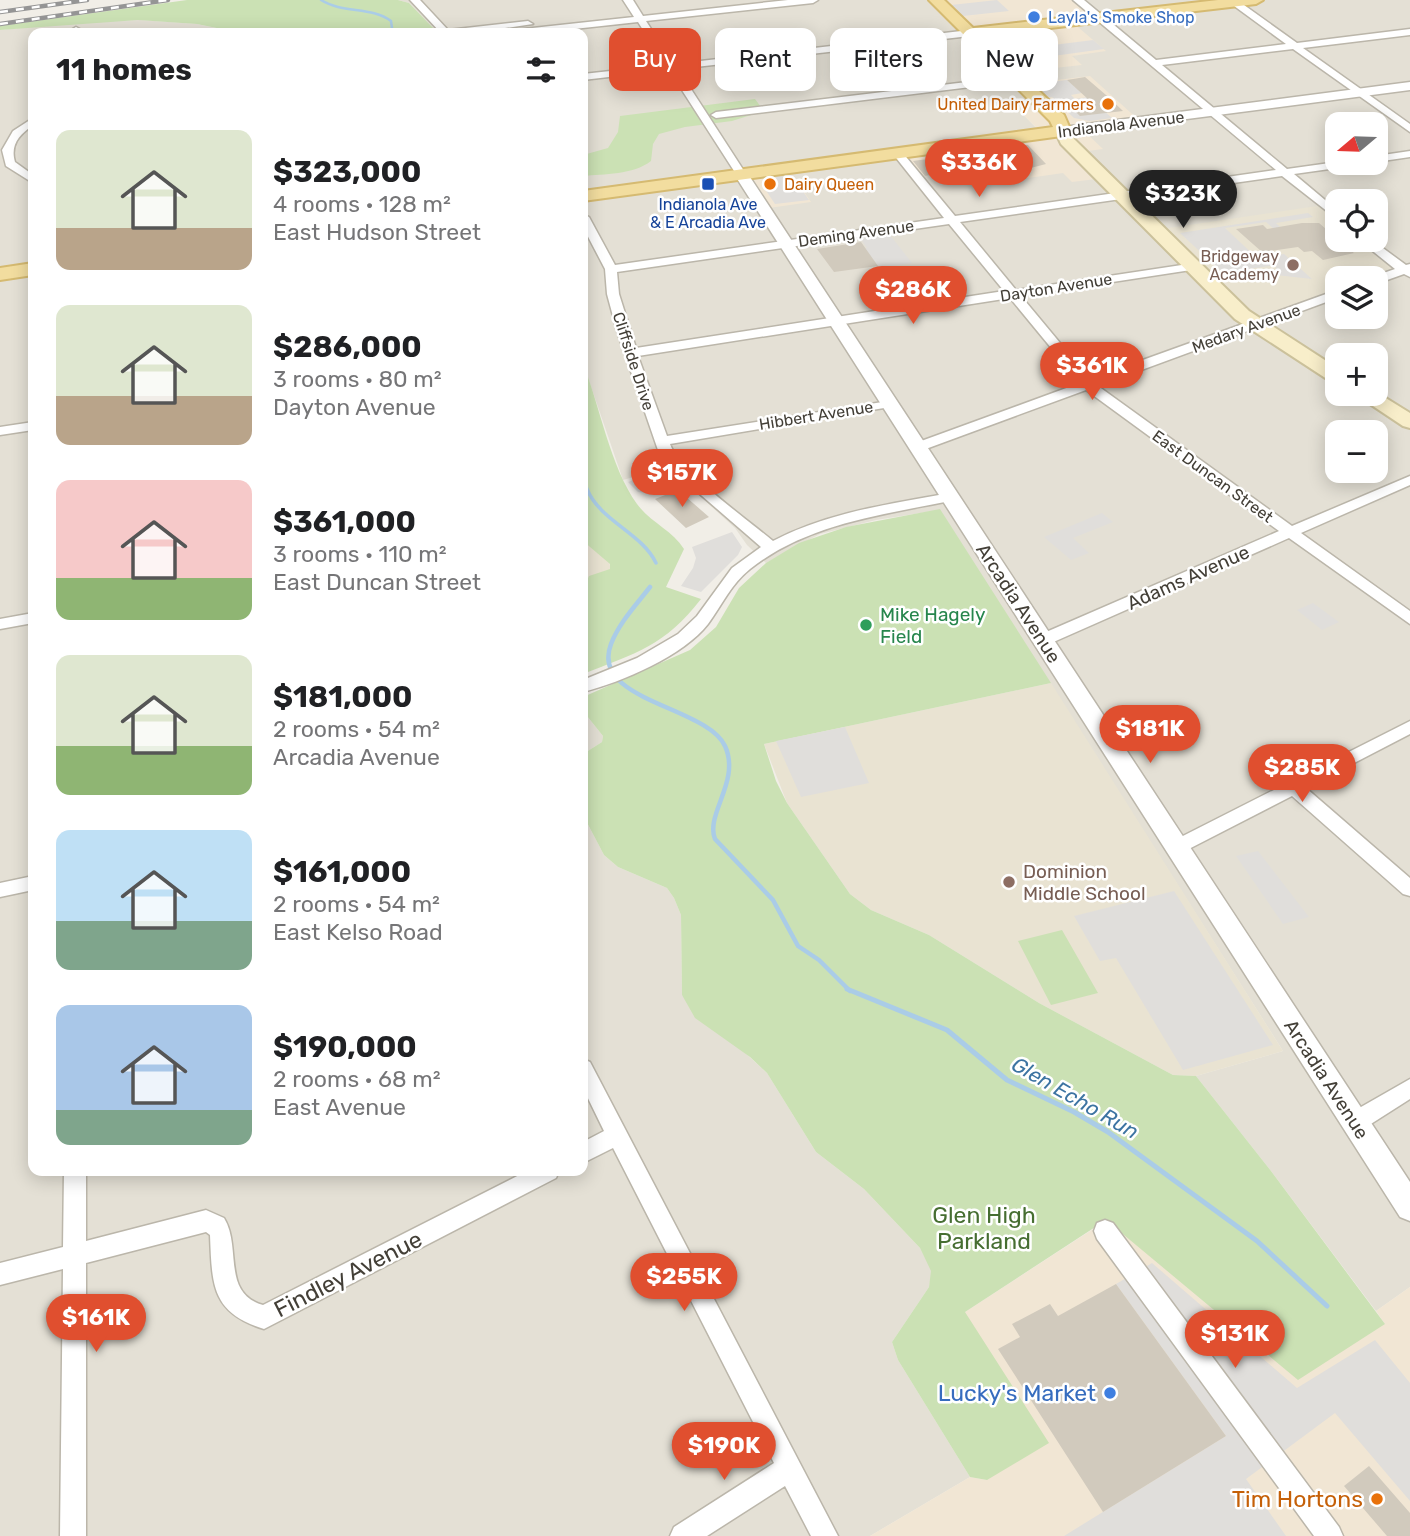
<!DOCTYPE html>
<meta charset="utf-8">
<style>
:root{--surface:#fff;--page:#f6f6f6;--text:#202124;--muted:#757577;--accent:#e04f2f}
body{margin:0;font-family:Rubik,sans-serif;background:var(--page);color:var(--text);height:100vh;display:flex;flex-direction:column;font-size:26px;white-space:nowrap}
*{box-sizing:border-box;margin:0}
p{font-size:23px;color:var(--muted)}
.icon{flex:none;width:38px;height:38px;fill:none;stroke:currentColor;stroke-width:2;stroke-linecap:round;stroke-linejoin:round}
.map{position:relative;flex:1;overflow:hidden}
.side{position:absolute;left:28px;top:28px;width:560px;height:1148px;display:flex;flex-direction:column;background:var(--surface);border-radius:14px;box-shadow:0 4px 18px #0003}
.side>*{flex:none}
.top-card{position:absolute;left:609px;top:28px;width:665px;height:63px;display:flex;gap:14px}
.needle{width:46px;rotate:251deg}
.tools{position:absolute;left:1325px;top:112px;display:grid;gap:14px}
.tools a{display:grid;place-items:center;width:63px;height:63px;border-radius:14px;background:var(--surface);box-shadow:0 4px 18px #0003;font-size:35px}
.price{position:absolute;translate:-50% -60px;padding:0 16px;border-radius:24px;background:var(--accent);color:#fff;font-size:23px;line-height:46px;filter:drop-shadow(0 2px 4px #0008)}
.price::after{content:'';position:absolute;left:50%;top:42px;width:21px;height:16px;margin-left:-10px;background:inherit;clip-path:polygon(0 0,100% 0,50% 100%)}
.price.on{background:#222;color:#fff}
ul{padding:0;list-style:none}
li{display:flex;align-items:center;gap:21px;height:175px;padding:0 28px}
li span{display:grid;place-items:center;flex:none;width:196px;height:140px;border-radius:14px;color:#555}
li>.icon{margin-inline-start:auto}
span .icon{width:84px;height:84px;fill:#fffc;stroke-width:1}
li b{font-size:30px}
h2{display:flex;justify-content:space-between;align-items:center;height:84px;padding:0 28px;font-size:30px}
.pill{padding:0 24px;border-radius:14px;background:var(--surface);box-shadow:0 4px 18px #0003;font-size:24px;line-height:63px}
.pill.on{background:var(--accent);color:#fff}
.map>svg:first-child{display:block}
</style>
<div class="map">
<svg width="1410" height="1536" viewBox="0 0 1410 1536">
<rect width="100%" height="100%" fill="#f1eee7"/>
<path fill="#e4e0d5" fill-rule="evenodd" d="M398,0H1410V1287L1376,1311L1271,1171L1196,1076L1283,1051L940,510L876,520L820,534L766,563L747,545L735,528L668,467L623,480L583,363V33H438L409,3ZM1042,103L1063,173L960,171L1043,135L1016,107ZM1337,124H1376V163H1337ZM1337,201H1376V240H1365L1403,270L1376,280V317H1337ZM1337,355H1376V394H1337ZM1337,432H1376V471H1337Z
M140,20L197,24L241,33H33V1171H583V815L604,855L618,867L667,888L674,898L681,915L682,995L767,1073L816,1152L864,1189L920,1248L932,1271L929,1287L892,1342L898,1360L970,1477L870,1536H0V30L73,22Z
M583,711L603,736L602,742L583,754Z"/>
<path fill="#f1e6d4" d="M936,0H1078L1099,18L1072,22L1106,51L1072,56L1082,65L1010,73Z
M1090,76L1141,122L1083,130L1103,149L1080,152L1104,178L1072,182L1063,173L973,186L960,171L917,177L898,154L1042,133L1015,107L1041,103L1023,84Z
M787,167L811,202L762,209L740,173Z
M1107,1220L1385,1324L1376,1311L1410,1287V1536H870L970,1477L987,1480L965,1312Z"/>
<path fill="#e9e3d2" d="M1324,205L1337,216V240H1365L1404,270L1376,280L1337,278V294L1254,325L1155,230Z
M583,492L609,557L611,576L583,619Z
M1051,683L1283,1051L1196,1076L1173,1075L1039,1003L929,935L871,910L850,894L787,803L764,744Z"/>
<path fill="#cbe1b4" d="M187,0H398L409,3L438,33H241L197,24L138,20L0,30V26Z
M755,99L764,111L732,121L685,127L659,134L653,144L651,161C633,175 604,174 583,176V155L608,148L618,132L620,116Z
M583,363C600,407 610,466 637,504C650,522 672,530 684,549L666,587L701,599C665,646 636,653 583,674V589L589,576L610,569V564L583,541Z
M940,509L1051,683L764,744L776,781L787,803L850,894L871,910L929,935L1039,1003L1173,1075L1196,1076L1271,1171L1385,1324L1298,1380L1106,1220L965,1312L1049,1443L987,1480L970,1477L898,1360L892,1342L929,1287L931,1271L920,1248L864,1189L816,1152L767,1073L750,1057L695,1018L682,995L681,915L674,898L667,888L618,867L604,855L583,815V754L602,742L603,736L583,711V697L690,650L716,627L739,588L766,563L799,543L846,527Z
M1062,930L1098,993L1051,1005L1018,941Z"/>
<path fill="#e0dedb" d="M997,0L1009,11L963,16L951,5Z
M1093,40L1104,49L1046,57L1038,50L1047,49L1045,46Z
M1067,80L1082,93L1071,95L1075,99L1089,97L1112,118L1090,121L1074,118L1052,97L1047,98L1032,84Z
M791,174L809,200L775,204L765,189L776,188L774,184H779L775,176Z
M1308,213L1313,217L1276,223L1286,233L1280,234L1266,222L1225,228L1257,258L1284,254L1312,279L1276,275V265L1223,273L1180,233Z
M890,235L912,263L880,268L874,261L854,250L867,248L861,239Z
M659,471L676,486L657,494L638,492L628,482Z
M1102,513L1113,522L1073,538L1089,553L1071,560L1044,537Z
M732,532L742,547L738,555L701,592L681,586L693,568L696,558L692,547Z
M1313,603L1339,622L1322,630L1297,610Z
M845,727L869,783L801,797L776,741Z
M1258,851L1309,917L1283,924L1236,856Z
M1174,891L1273,1045L1183,1070L1116,958L1100,961L1074,916Z
M1152,1263L1297,1388L1375,1340L1410,1383V1501L1335,1413L1246,1479L1286,1536H1064L1226,1436L1116,1284Z"/>
<g fill="none" stroke-linecap="round" stroke-linejoin="round">
<path stroke="#aacce7" stroke-width="2.5" d="M321,0C343,14 371,6 391,21L392,28L388,33"/>
<path stroke="#aacce7" stroke-width="3.5" d="M583,467C586,474 584,482 587,489C600,521 642,533 656,563"/>
<path stroke="#aacce7" stroke-width="4.5" d="M650,587C636,605 619,623 611,644C589,701 707,706 725,746C741,781 705,814 715,839L773,900L798,946L819,960L850,991"/>
<path stroke="#aacce7" stroke-width="5" d="M847,989L947,1030L1007,1080L1074,1112L1108,1132L1257,1241L1327,1306"/>
</g>
<path fill="#d1cabd" d="M1085,77L1106,95L1123,111L1080,116L1066,103L1089,100L1067,80Z
M1028,145L1046,164L1019,171L998,147Z
M928,159L941,173L925,176L913,161Z
M1302,223H1319L1354,253L1323,260L1312,251L1304,252L1298,247L1262,252L1236,229L1263,225L1267,229Z
M861,242L878,266L834,272L817,249Z
M678,490L709,517L686,528L655,499Z
M1116,1284L1226,1436L1103,1512L998,1349L1020,1337L1012,1324L1050,1304L1058,1316Z
M1369,1466L1410,1513V1536H1387L1344,1486Z"/>
<g fill="none" stroke-linecap="round" stroke-linejoin="round">
<defs>
<path id="minor" d="M410,0H420L448,30L528,21L533,24L471,33H441Z
M623,0H633L643,16L788,0H818L813,3L646,21L674,64L970,30L975,33L970,36L678,69L746,174L741,177L736,174L669,70L583,80V74L665,65L638,22L537,33H509L514,30L634,17Z
M1073,0H1084L1156,60L1286,44L1226,0H1237L1297,43L1410,29V35L1303,48L1410,124V132L1293,49L1162,65L1287,169L1337,162L1356,163L1351,166L1294,174L1337,210V219L1282,176L960,222L1016,290L1195,263V269L1191,270L1021,296L1090,379L1337,290V298L1098,386L1292,526L1410,476V485L1301,533L1410,611V624L1289,538L1049,644H1037L1035,640L1037,636L1279,531L1086,390L923,450H913V444L1080,383L1010,298L638,356L667,436L895,400V406L890,407L670,444C679,471 748,520 773,541C828,512 890,504 950,493L957,497L950,501C881,515 807,524 750,569C731,584 722,605 708,624C683,656 622,682 583,692V680L637,658L678,634L697,616L732,568L761,547L694,489L659,453L617,331L607,294L605,269L583,227V214L589,217L615,265L944,218L893,154L898,151L902,152L955,216L1276,170ZM949,224L1004,291L636,348L619,294L617,272Z
M76,27L87,33L73,32L71,30Z
M1017,76L1022,79L1021,81L716,118L711,115L716,112Z
M33,118V125C19,135 10,145 15,162L33,175V183L6,166L2,150L13,131Z
M1410,151V157L1376,162V156Z
M1359,240H1372L1406,265L1410,264V277L1404,274L1376,284V278L1372,277L1395,269Z
M33,422V430L0,435V427Z
M33,613V623L0,629V619Z
M1410,721V734L1306,788L1410,878V896L1403,894L1292,796L1183,852H1171L1168,847L1171,842Z
M33,876V890L0,897V883Z
M583,1059L590,1062L838,1536H811L785,1486L707,1536H670L674,1527L774,1463L613,1148L583,1163V1142L604,1131L583,1088Z
M1410,1079V1099L1363,1129L1355,1132L1347,1129L1344,1122L1347,1115Z
M64,1171H86V1241L206,1210L224,1218C242,1247 221,1293 263,1305L527,1171H559L556,1178L264,1329C211,1313 212,1284 210,1235L206,1232L86,1263V1536H60L63,1269L0,1285V1263L63,1247Z
M1105,1220L1113,1223L1339,1527L1343,1536H1314L1097,1239L1094,1231L1097,1223Z"/>
<path id="tertiary" d="M1410,82V90L1063,135L1056,131L1063,127Z
M741,170L748,174L1410,1182V1221L1400,1217L734,174Z"/>
<path id="secondary" d="M1063,126L1069,128L1074,139L1249,311L1337,368V383L1330,381L1235,319L1061,144L1055,131Z
M1376,392L1410,413V428L1403,426L1355,394Z"/>
<path id="primary" d="M929,0H944L973,28L1218,0H1263L1256,4L982,36L1064,115L1071,131L1069,135L583,201V191L1053,127L1050,121Z
M33,263V275L0,280V268Z"/>
</defs>
<use href="#minor" stroke="#bbb6aa" stroke-width="3"/>
<use href="#tertiary" stroke="#bbb6aa" stroke-width="3"/>
<use href="#secondary" stroke="#cbc19b" stroke-width="4"/>
<use href="#primary" stroke="#d5ba71" stroke-width="4"/>
<use href="#minor" fill="#fff" fill-rule="evenodd"/>
<use href="#tertiary" fill="#fff" fill-rule="evenodd"/>
<use href="#secondary" fill="#f8eeca" fill-rule="evenodd"/>
<use href="#primary" fill="#f2dd9f" fill-rule="evenodd"/>
<defs>
<path id="rail" d="M0,12L87,0
M0,24L168,0"/>
</defs>
<use href="#rail" stroke="#959595" stroke-width="4.5"/>
<use href="#rail" stroke="#fff" stroke-width="2.5" stroke-dasharray="8" stroke-linecap="butt"/>
</g>
<g fill="#3f7fe0" stroke="#fff" stroke-width="2.5">
<circle cx="1034" cy="17" r="7"/>
<circle cx="1110" cy="1393" r="7"/>
</g>
<g fill="#e8710a" stroke="#fff" stroke-width="2.5">
<circle cx="1108" cy="104" r="7"/>
<circle cx="770" cy="184" r="7"/>
<circle cx="1377" cy="1499" r="7"/>
</g>
<rect fill="#1a4fb4" stroke="#fff" stroke-width="2.5" x="701" y="177" width="14" height="14" rx="3.5"/>
<g fill="#8d6e63" stroke="#fff" stroke-width="2.5">
<circle cx="1293" cy="265" r="7"/>
<circle cx="1009" cy="882" r="7"/>
</g>
<circle fill="#2e9e5b" stroke="#fff" stroke-width="2.5" cx="866" cy="625" r="7"/>
<g text-anchor="middle" stroke-width="5" stroke-linejoin="round" paint-order="stroke">
<g font-size="16" fill="#366cbe" stroke="#fff" text-anchor="start">
<text x="1048" y="23">Layla's Smoke Shop</text>
</g>
<g font-size="16" fill="#c56008" stroke="#fff" text-anchor="end">
<text x="1094" y="110">United Dairy Farmers</text>
<text x="784" y="190" text-anchor="start">Dairy Queen</text>
</g>
<g font-size="16" fill="#433f37" stroke="#fff">
<text transform="translate(1121 124) rotate(-7)" y="6">Indianola Avenue</text>
<text transform="translate(856 233) rotate(-8)" y="6">Deming Avenue</text>
<text transform="translate(1056 287) rotate(-9)" y="6">Dayton Avenue</text>
<text transform="translate(1246 328) rotate(-20)" y="6">Medary Avenue</text>
<text transform="translate(634 361) rotate(72)" y="6">Cliffside Drive</text>
<text transform="translate(816 415) rotate(-9)" y="6">Hibbert Avenue</text>
<text transform="translate(1213 476) rotate(36)" y="6">East Duncan Street</text>
</g>
<g font-size="16" fill="#164399" stroke="#fff">
<text x="708" y="210">Indianola Ave<tspan x="708" dy="18">&amp; E Arcadia Ave</tspan></text>
</g>
<g font-size="16" fill="#785e54" stroke="#fff" text-anchor="end">
<text x="1279" y="262">Bridgeway<tspan x="1279" dy="18">Academy</tspan></text>
</g>
<g font-size="19" fill="#433f37" stroke="#fff">
<text transform="translate(1188 577) rotate(-24)" y="7">Adams Avenue</text>
<text transform="translate(1019 603) rotate(57)" y="7">Arcadia Avenue</text>
<text transform="translate(1327 1079) rotate(57)" y="7">Arcadia Avenue</text>
</g>
<g font-size="19" fill="#27864d" stroke="#fff" text-anchor="start">
<text x="880" y="621">Mike Hagely<tspan x="880" dy="22">Field</tspan></text>
</g>
<g font-size="19" fill="#785e54" stroke="#fff" text-anchor="start">
<text x="1023" y="878">Dominion<tspan x="1023" dy="22">Middle School</tspan></text>
</g>
<g font-size="21" font-style="italic" fill="#3d74a2" stroke="#fff">
<text transform="translate(1075 1098) rotate(30)" y="7">Glen Echo Run</text>
</g>
<g font-size="23" fill="#466e31" stroke="#fff">
<text x="984" y="1223">Glen High<tspan x="984" dy="26">Parkland</tspan></text>
</g>
<g font-size="23" fill="#433f37" stroke="#fff">
<text transform="translate(348 1274) rotate(-27)" y="8">Findley Avenue</text>
</g>
<g font-size="23" fill="#366cbe" stroke="#fff" text-anchor="end">
<text x="1096" y="1401">Lucky's Market</text>
</g>
<g font-size="23" fill="#c56008" stroke="#fff" text-anchor="end">
<text x="1363" y="1507">Tim Hortons</text>
</g>
</g>
</svg>
<div class="tools">
<a><svg class="needle" viewBox="-14 -14 28 28"><path d="M0-13l5 13h-10z" fill="#e53935"/><path d="M0 13l5-13h-10z" fill="#757577"/></svg></a>
<a><svg class="icon" aria-label="locate" viewBox="0 0 24 24"><circle cx="12" cy="12" r="6"/><path d="M12 2v4M12 18v4M2 12h4M18 12h4"/></svg></a>
<a><svg class="icon" aria-label="layers" viewBox="0 0 24 24"><path d="M12 4l9 5-9 5-9-5zM3 14l9 5 9-5"/></svg></a>
<a>+</a>
<a>−</a>
</div>
<b class="price" style="left:979px;top:199px">$336K</b>
<b class="price on" style="left:1183px;top:230px">$323K</b>
<b class="price" style="left:913px;top:326px">$286K</b>
<b class="price" style="left:1092px;top:402px">$361K</b>
<b class="price" style="left:682px;top:509px">$157K</b>
<b class="price" style="left:1150px;top:765px">$181K</b>
<b class="price" style="left:1302px;top:804px">$285K</b>
<b class="price" style="left:684px;top:1313px">$255K</b>
<b class="price" style="left:96px;top:1354px">$161K</b>
<b class="price" style="left:1235px;top:1370px">$131K</b>
<b class="price" style="left:724px;top:1482px">$190K</b>
<div class="top-card">
<a class="pill on">Buy</a>
<a class="pill">Rent</a>
<a class="pill">Filters</a>
<a class="pill">New</a>
</div>
<section class="side">
<h2>11 homes<svg class="icon" aria-label="filters" viewBox="0 0 24 24"><path d="M4 7h16M4 17h16"/><circle cx="9" cy="7" r="2"/><circle cx="15" cy="17" r="2"/></svg></h2>
<ul>
<li><span style="background:linear-gradient(#dfe7d0 70%,#b9a48a 0)"><svg class="icon" aria-label="home" viewBox="0 0 24 24"><path d="M3 11l9-7 9 7M6 9v11h12V9"/></svg></span><div><b>$323,000</b><p>4 rooms · 128 m²</p><p>East Hudson Street</p></div></li>
<li><span style="background:linear-gradient(#dfe7d0 65%,#b9a48a 0)"><svg class="icon" aria-label="home" viewBox="0 0 24 24"><path d="M3 11l9-7 9 7M6 9v11h12V9"/></svg></span><div><b>$286,000</b><p>3 rooms · 80 m²</p><p>Dayton Avenue</p></div></li>
<li><span style="background:linear-gradient(#f6c9c9 70%,#8fb573 0)"><svg class="icon" aria-label="home" viewBox="0 0 24 24"><path d="M3 11l9-7 9 7M6 9v11h12V9"/></svg></span><div><b>$361,000</b><p>3 rooms · 110 m²</p><p>East Duncan Street</p></div></li>
<li><span style="background:linear-gradient(#dfe7d0 65%,#8fb573 0)"><svg class="icon" aria-label="home" viewBox="0 0 24 24"><path d="M3 11l9-7 9 7M6 9v11h12V9"/></svg></span><div><b>$181,000</b><p>2 rooms · 54 m²</p><p>Arcadia Avenue</p></div></li>
<li><span style="background:linear-gradient(#bfe0f5 65%,#7fa58c 0)"><svg class="icon" aria-label="home" viewBox="0 0 24 24"><path d="M3 11l9-7 9 7M6 9v11h12V9"/></svg></span><div><b>$161,000</b><p>2 rooms · 54 m²</p><p>East Kelso Road</p></div></li>
<li><span style="background:linear-gradient(#a9c7e8 75%,#7fa58c 0)"><svg class="icon" aria-label="home" viewBox="0 0 24 24"><path d="M3 11l9-7 9 7M6 9v11h12V9"/></svg></span><div><b>$190,000</b><p>2 rooms · 68 m²</p><p>East Avenue</p></div></li>
</ul>
</section>
</div>
